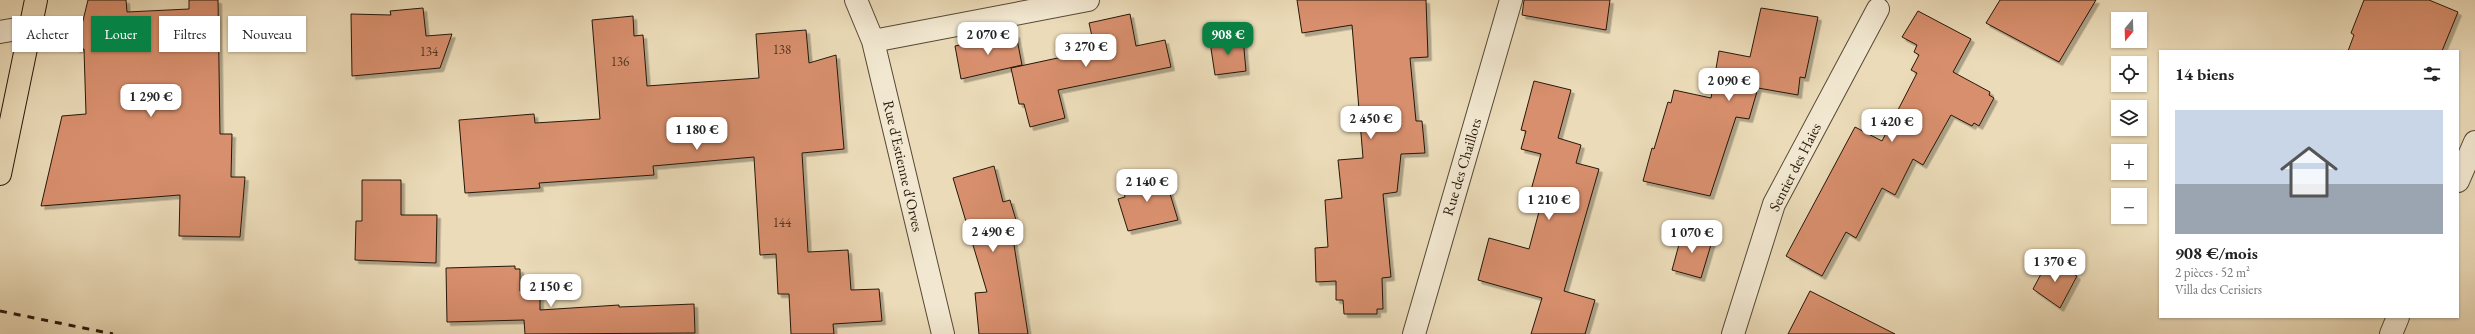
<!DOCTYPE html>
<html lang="fr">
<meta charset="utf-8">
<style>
:root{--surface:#fff;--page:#f6f6f6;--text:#222;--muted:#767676;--accent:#0b8043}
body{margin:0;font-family:"EB Garamond",serif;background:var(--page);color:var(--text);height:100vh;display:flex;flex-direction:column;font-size:15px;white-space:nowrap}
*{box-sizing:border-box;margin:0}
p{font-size:13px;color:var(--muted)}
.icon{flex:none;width:22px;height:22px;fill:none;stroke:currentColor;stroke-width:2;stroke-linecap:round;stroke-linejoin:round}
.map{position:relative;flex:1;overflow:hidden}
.panel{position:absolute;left:2159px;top:50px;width:300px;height:268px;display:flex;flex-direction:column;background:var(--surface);border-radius:0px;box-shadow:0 1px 3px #0004}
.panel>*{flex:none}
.hud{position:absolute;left:12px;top:16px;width:380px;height:36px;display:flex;gap:8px}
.needle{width:26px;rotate:199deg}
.tools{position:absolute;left:2111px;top:12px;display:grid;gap:8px}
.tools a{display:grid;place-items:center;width:36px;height:36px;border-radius:0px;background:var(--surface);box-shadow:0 1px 3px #0004;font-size:20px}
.price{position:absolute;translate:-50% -34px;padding:0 9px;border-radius:8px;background:#fff;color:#222;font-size:13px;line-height:26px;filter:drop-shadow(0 1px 2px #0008)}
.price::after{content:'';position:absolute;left:50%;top:24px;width:12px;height:9px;margin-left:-6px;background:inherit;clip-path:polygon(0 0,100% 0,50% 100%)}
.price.on{background:var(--accent);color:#fff}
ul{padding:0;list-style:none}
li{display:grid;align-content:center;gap:8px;height:212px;padding:0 16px}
li span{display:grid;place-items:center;height:124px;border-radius:0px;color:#555}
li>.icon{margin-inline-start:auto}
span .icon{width:72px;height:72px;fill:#fffc;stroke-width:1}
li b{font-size:17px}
h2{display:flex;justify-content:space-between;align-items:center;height:48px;padding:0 16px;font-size:17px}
.tag{padding:0 14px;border-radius:0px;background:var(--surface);box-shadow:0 1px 3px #0004;font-size:14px;line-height:36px}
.tag.on{background:var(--accent);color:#fff}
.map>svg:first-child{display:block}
</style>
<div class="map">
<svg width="2475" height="334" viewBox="0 0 2475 334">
<defs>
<filter id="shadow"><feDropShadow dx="3.5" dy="3.5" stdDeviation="0" flood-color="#0004"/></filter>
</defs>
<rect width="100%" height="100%" fill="#ebdbb8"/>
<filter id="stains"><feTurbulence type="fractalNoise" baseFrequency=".005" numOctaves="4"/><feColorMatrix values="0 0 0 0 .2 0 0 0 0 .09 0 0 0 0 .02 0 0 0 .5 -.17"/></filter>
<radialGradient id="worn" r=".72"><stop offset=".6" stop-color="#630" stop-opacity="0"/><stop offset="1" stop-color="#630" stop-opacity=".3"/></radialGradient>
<path fill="#d88f6d" stroke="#251709" filter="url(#shadow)" d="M88,0H126L127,12L189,9V0H218L220,134H232L231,177H245L240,237L179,236L180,195L41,206L62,116L86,114L84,49H76Z
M1297,0H1426L1428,57L1410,58L1416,121H1422L1425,153L1401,154L1397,192L1383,194L1391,277L1382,278L1383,309H1377V314H1344L1343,300H1336V281L1316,282L1315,248L1328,247L1325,200L1342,198L1338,160L1363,158L1352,25L1302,33Z
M1524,0H1610L1606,30L1522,15Z
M2000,0H2096L2059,62L1986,23Z
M2364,0H2429L2458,12L2442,51H2348L2354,35L2351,33Z
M423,8L426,36L452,34L440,68L352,76L351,14L391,15L390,11Z
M1761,8L1818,17L1805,78L1800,77L1798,95L1758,88L1749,119L1736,117L1710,196L1643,181L1652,148L1654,149L1668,102L1671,103L1674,90L1711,98L1719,51L1750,57Z
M1918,11L1971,39L1953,72L1990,92L1989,95L1994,98L1979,126L1974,123L1972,126L1951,115L1923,165L1913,159L1895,195L1882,188L1856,238L1846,232L1822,276L1786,256L1855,127L1882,141L1917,73L1911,70L1919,55L1914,52L1917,45L1902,37Z
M1130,14L1136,46L1165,40L1171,67L1058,90L1065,118L1030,127L1024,104H1019L1011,68L1095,50L1089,23Z
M633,16L634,36L643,35L647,86L759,78L756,34L806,30L809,63L836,55L844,149L802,153L808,252L848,250L851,290L879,289L882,321L833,324L834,334H791L789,294H778L776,254L760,255L754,157L653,166L654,175L539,183L540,188L465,193L459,120L534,114L535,123L600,119L592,20Z
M1016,34L1022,65L961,79L955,46Z
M1243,38L1246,71L1215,75L1210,42Z
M1534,81L1571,90L1558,138L1581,145L1576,163L1599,169L1564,291L1595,300L1585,334H1531L1542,298L1478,280L1489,238L1529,249L1544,193L1531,190L1541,154L1521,149L1526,131L1521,130Z
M994,166L1003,202L1010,200L1019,230L1012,232L1028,334H979L975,293L987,292L953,178Z
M1155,172L1159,186L1167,184L1178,220L1128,231L1118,199L1125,197L1122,183Z
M362,180H401V215H437L436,263L355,260L356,221H362Z
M1683,230L1713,238L1701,278L1672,270Z
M2049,259L2077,276L2060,308L2033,289Z
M515,266V269H520V291H540V310L619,305V307L694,304L695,333L525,334L524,320L447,322L446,268Z
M1810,291L1895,334H1788Z"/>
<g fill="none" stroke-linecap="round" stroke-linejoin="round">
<defs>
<path id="minor" d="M856,0L873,41L943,334
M0,32L29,27
M873,41L1088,0
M2458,181L2475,142
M1414,334L1511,0
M1733,334L1774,204L1878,9
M2391,334L2398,317"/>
<path id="major" d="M0,174L36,0"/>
</defs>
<use href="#minor" stroke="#564835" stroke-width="24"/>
<use href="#major" stroke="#251709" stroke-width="24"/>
<use href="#minor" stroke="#f2e8d1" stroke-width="22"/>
<use href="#major" stroke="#ebdbb8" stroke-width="22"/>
<path stroke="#251709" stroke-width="3" stroke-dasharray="7 7" stroke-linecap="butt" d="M0,311L113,334"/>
</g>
<g text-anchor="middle" stroke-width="3" stroke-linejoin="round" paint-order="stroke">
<g font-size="13" fill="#523522">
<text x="782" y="54">138</text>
<text x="429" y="56">134</text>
<text x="620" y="66">136</text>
<text x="782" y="227">144</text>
</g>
<g font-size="15" fill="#251709" stroke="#f2e8d1">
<text transform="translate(903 166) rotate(77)" y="5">Rue d'Estienne d'Orves</text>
<text transform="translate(1462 167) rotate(-73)" y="5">Rue des Chaillots</text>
<text transform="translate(1795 167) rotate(-63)" y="5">Sentier des Haies</text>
</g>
</g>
<rect width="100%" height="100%" filter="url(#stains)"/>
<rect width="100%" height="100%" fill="url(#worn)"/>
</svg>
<div class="tools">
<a><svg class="needle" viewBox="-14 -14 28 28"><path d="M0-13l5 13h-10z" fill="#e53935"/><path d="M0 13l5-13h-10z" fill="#767676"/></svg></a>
<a><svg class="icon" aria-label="locate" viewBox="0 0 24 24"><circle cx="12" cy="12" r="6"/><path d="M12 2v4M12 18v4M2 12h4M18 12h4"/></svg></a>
<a><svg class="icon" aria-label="layers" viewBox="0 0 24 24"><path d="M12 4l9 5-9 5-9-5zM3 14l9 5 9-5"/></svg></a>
<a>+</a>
<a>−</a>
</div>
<b class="price" style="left:988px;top:56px">2 070 €</b>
<b class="price on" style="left:1228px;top:56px">908 €</b>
<b class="price" style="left:1086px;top:68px">3 270 €</b>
<b class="price" style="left:1729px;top:102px">2 090 €</b>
<b class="price" style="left:151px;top:118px">1 290 €</b>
<b class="price" style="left:1371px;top:140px">2 450 €</b>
<b class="price" style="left:1892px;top:143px">1 420 €</b>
<b class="price" style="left:697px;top:151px">1 180 €</b>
<b class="price" style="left:1147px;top:203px">2 140 €</b>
<b class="price" style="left:1549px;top:221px">1 210 €</b>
<b class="price" style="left:993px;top:253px">2 490 €</b>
<b class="price" style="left:1692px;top:254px">1 070 €</b>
<b class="price" style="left:2055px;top:283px">1 370 €</b>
<b class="price" style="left:551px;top:308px">2 150 €</b>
<div class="hud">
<a class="tag">Acheter</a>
<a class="tag on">Louer</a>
<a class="tag">Filtres</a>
<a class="tag">Nouveau</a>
</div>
<section class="panel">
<h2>14 biens<svg class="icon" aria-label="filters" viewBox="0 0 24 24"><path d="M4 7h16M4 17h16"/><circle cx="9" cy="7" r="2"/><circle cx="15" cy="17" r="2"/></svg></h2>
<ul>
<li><span style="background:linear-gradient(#c9d6e8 60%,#9aa5b1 0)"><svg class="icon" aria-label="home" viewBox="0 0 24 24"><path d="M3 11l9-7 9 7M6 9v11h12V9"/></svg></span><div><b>908 €/mois</b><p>2 pièces · 52 m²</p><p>Villa des Cerisiers</p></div></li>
</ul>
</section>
</div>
